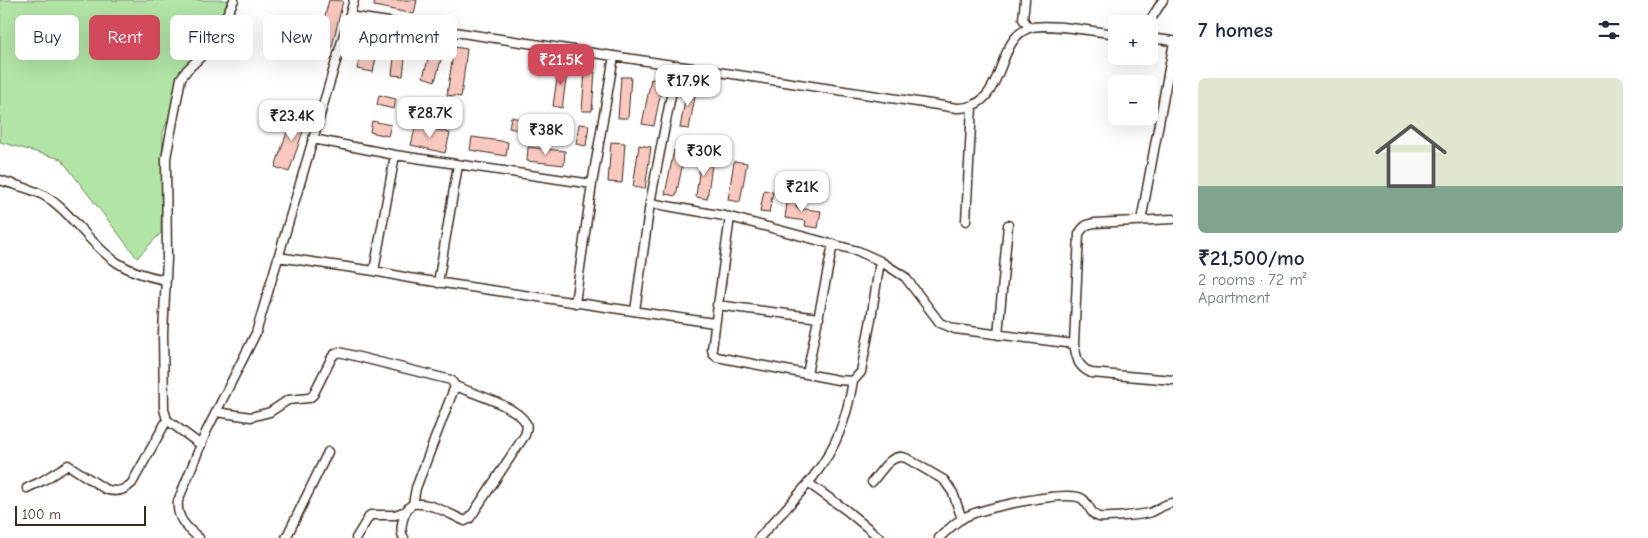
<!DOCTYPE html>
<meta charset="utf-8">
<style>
:root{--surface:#fff;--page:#f2f2f3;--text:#1f2937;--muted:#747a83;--accent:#d1495b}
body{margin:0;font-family:"Comic Neue",sans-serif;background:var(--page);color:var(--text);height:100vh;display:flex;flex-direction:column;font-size:19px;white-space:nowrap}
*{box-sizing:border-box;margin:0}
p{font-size:16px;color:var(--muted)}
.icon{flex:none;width:28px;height:28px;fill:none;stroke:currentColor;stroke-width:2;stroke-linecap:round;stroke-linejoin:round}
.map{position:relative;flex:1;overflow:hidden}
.sheet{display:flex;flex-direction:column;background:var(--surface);width:475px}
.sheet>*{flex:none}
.top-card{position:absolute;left:15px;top:15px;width:475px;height:45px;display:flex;gap:10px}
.fabs{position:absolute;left:1108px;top:15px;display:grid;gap:10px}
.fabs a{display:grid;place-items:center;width:50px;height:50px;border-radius:8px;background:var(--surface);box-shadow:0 5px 20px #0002;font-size:25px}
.scale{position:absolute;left:15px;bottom:12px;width:131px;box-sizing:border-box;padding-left:5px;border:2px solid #3b2a1e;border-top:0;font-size:14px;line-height:18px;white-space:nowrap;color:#3b2a1e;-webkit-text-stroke:4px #fff;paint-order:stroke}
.price{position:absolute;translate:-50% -42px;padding:0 11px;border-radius:10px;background:#fff;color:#222;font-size:16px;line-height:32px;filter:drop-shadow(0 1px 2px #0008)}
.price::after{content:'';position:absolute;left:50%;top:30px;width:15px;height:11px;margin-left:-8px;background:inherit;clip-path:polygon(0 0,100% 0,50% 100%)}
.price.selected{background:var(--accent);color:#fff}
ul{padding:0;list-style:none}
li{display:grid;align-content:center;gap:10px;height:265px;padding:0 25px}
li span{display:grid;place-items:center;height:155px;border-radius:8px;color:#555}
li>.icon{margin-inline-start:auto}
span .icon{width:90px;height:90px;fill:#fffc;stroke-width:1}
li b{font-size:21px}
h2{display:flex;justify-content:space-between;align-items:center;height:60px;padding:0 25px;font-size:21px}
.chip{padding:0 18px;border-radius:8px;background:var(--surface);box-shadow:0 5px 20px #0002;font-size:18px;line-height:45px}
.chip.selected{background:var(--accent);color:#fff}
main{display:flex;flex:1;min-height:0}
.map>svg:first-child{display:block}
</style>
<main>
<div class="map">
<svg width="1173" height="538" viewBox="0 0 1173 538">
<rect width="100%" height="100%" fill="#fff"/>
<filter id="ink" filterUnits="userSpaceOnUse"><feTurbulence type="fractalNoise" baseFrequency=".02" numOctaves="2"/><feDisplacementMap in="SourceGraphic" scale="10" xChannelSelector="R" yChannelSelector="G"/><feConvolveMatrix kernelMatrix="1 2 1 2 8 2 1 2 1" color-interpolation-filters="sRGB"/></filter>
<g filter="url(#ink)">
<path fill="#b1e4a5" stroke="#768762" d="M0,0H237L185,76L163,132L161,233L137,258L61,159L0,142Z"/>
<path fill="#f9c9bf" stroke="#3b2a1e" d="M329,0L343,1L330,55L316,52Z
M375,0H417L414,14L374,6Z
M364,36L380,39L373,72L357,69Z
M396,40L407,41L403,76L392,75Z
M454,47L467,49L461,97L447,95Z
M429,56L441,60L435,81L423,77Z
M559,65L568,66L562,108L553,106Z
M585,71L595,72L592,111H582Z
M621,77H631L628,118H618Z
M651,79L663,81L654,126L642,124Z
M688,84L697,86L689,129L680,128Z
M379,95L396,99L394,109L377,105Z
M418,100L437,103L435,116L416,112Z
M294,112L308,117L289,172L275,167Z
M511,117L535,122L533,133L509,128Z
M372,121L391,125L388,136L370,132Z
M579,124L589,125L586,146L576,144Z
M416,125L450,133L445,153L411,145Z
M472,137L508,142L506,156L470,150Z
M611,142L625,143L622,183L608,182Z
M639,145L651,147L645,189L633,187Z
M528,147L565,151L564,165L527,161Z
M674,150L685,153L676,196L665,194Z
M701,156L713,158L707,199L696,197Z
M734,161L747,163L740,202L728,200Z
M764,190L773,192L769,213L760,212Z
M788,196L798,197L796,208L821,211L818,228L805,226L806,221L785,218Z"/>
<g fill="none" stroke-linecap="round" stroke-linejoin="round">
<defs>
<path id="street" d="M1025,0L1023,19L1029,28
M349,16L957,108C1007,109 994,40 1029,28C1045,22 1097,32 1116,34
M1148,24L1163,0
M1149,38L1173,41
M313,139L395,155L592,184
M0,180C14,185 30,188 43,195C58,203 69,216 80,228C109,260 123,272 166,280
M650,203L730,217L858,251L880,261L905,277L940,323L955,329L1074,344
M730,217L712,349L713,354L717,357L838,380L853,381L861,372L871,319L880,261
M1173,219L1095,223C1086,224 1083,227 1079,234L1074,344C1077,359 1077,366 1091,373L1173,380
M966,221L972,107
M1141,221L1173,47
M278,257L374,271L409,278L714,323
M374,271L395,155
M438,283L458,165
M575,303L592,184L614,56
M717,305L819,318
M635,311L650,203L677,65
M998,335L1008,225
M807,374L833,244
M216,412L251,417L270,412L288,400L309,398L313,395L332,357L335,354L339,352L451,380L455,386L416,488L413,504
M201,445L167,420L164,409L163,333L167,259L166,158L181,78L187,70L211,47L234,0
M872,482C881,472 891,452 906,458L944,480L953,493L962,519
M808,483L846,510L880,538
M27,488L42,481L68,465L105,489C116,493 124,491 132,483L167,420
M199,538C186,527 176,518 178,501L206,432L256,333L354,0
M286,538L328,452
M356,538L370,515H395L406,511
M404,538C398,530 404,509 413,504C431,502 449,514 465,521L470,518L525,435C526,431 528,427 526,423C517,406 472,393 455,386
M759,538C787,506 823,474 839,433C846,416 850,399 853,381
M939,538C947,531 954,523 963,518C981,508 1058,492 1078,497C1089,499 1089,515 1099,517C1108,518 1140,515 1149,513C1157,511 1164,503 1173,503"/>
</defs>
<use href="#street" stroke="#3b2a1e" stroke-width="11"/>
<use href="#street" stroke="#fff" stroke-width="8"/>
</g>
</g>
</svg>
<div class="fabs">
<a>+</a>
<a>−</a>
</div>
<div class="scale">100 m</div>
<b class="price selected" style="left:561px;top:86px">₹21.5K</b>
<b class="price" style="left:688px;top:107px">₹17.9K</b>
<b class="price" style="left:430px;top:139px">₹28.7K</b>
<b class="price" style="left:292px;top:142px">₹23.4K</b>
<b class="price" style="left:546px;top:156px">₹38K</b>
<b class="price" style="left:704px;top:177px">₹30K</b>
<b class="price" style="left:802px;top:213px">₹21K</b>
<div class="top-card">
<a class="chip">Buy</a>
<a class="chip selected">Rent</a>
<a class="chip">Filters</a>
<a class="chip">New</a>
<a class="chip">Apartment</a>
</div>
</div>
<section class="sheet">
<h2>7 homes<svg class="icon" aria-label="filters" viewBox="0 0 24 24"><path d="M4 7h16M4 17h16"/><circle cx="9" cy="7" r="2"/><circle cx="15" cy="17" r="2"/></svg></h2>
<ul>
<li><span style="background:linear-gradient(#dfe7d0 70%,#7fa58c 0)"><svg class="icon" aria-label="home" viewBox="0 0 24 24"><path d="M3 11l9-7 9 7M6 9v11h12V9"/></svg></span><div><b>₹21,500/mo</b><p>2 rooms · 72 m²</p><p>Apartment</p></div></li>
</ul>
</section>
</main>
